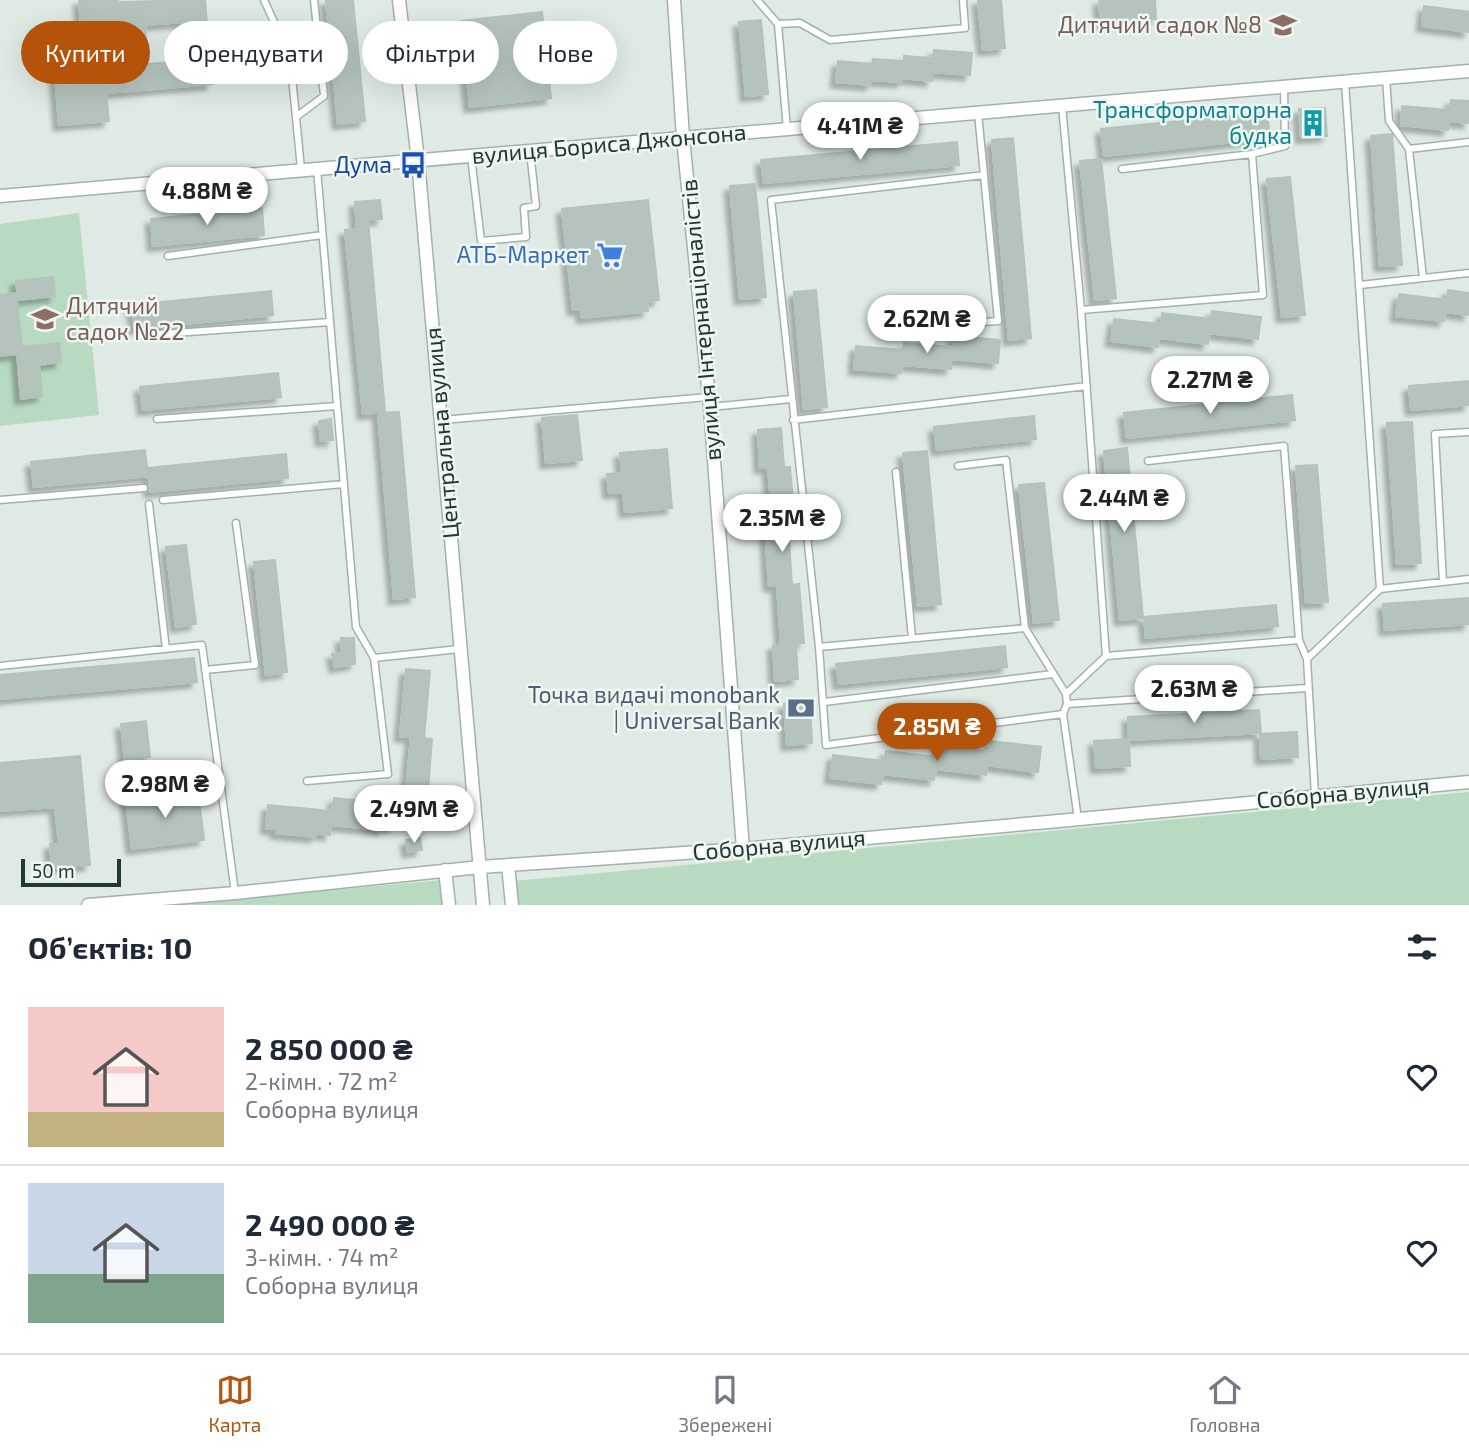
<!DOCTYPE html>
<html lang="uk">
<meta charset="utf-8">
<style>
:root{--surface:#fff;--page:#f6f6f7;--text:#1f2937;--muted:#747a83;--line:#e0e1e3;--accent:#b45309}
body{margin:0;font-family:"Exo 2",sans-serif;background:var(--page);color:var(--text);height:100vh;display:flex;flex-direction:column;font-size:26px;white-space:nowrap}
*{box-sizing:border-box;margin:0}
p{font-size:23px;color:var(--muted)}
.icon{flex:none;width:38px;height:38px;fill:none;stroke:currentColor;stroke-width:2;stroke-linecap:round;stroke-linejoin:round}
.map{position:relative;height:905px;overflow:hidden}
.panel{display:flex;flex-direction:column;background:var(--surface);flex:1}
.panel>*{flex:none}
.top-card{position:absolute;left:21px;top:21px;width:700px;height:63px;display:flex;gap:14px}
.scale{position:absolute;left:21px;bottom:18px;width:100px;box-sizing:border-box;padding-left:7px;border:4px solid #203932;border-top:0;font-size:19px;line-height:24px;white-space:nowrap;color:#203932;-webkit-text-stroke:5px #eff6f2;paint-order:stroke}
.price{position:absolute;translate:-50% -60px;padding:0 16px;border-radius:24px;background:#fff;color:#222;font-size:23px;line-height:46px;filter:drop-shadow(0 2px 4px #0008)}
.price::after{content:'';position:absolute;left:50%;top:42px;width:21px;height:16px;margin-left:-10px;background:inherit;clip-path:polygon(0 0,100% 0,50% 100%)}
.price.on{background:var(--accent);color:#fff}
ul{padding:0;list-style:none}
li{display:flex;align-items:center;gap:21px;height:175px;padding:0 28px}
li+li{border-top:2px solid var(--line)}
li span{display:grid;place-items:center;flex:none;width:196px;height:140px;border-radius:0px;color:#555}
li>.icon{margin-inline-start:auto}
span .icon{width:84px;height:84px;fill:#fffc;stroke-width:1}
li b{font-size:30px}
h2{display:flex;justify-content:space-between;align-items:center;height:84px;padding:0 28px;font-size:30px}
.pill{padding:0 24px;border-radius:32px;background:var(--surface);box-shadow:0 7px 28px #0002;font-size:24px;line-height:63px}
.pill.on{background:var(--accent);color:#fff}
.tabs{display:flex;justify-content:space-around;align-items:center;height:98px;border-top:2px solid var(--line);background:var(--surface);font-size:19px;color:var(--muted)}
.tabs a{display:grid;justify-items:center;gap:4px}
.tabs .on{color:var(--accent)}
.map>svg:first-child{display:block}
</style>
<div class="map">
<svg width="1469" height="905" viewBox="0 0 1469 905">
<defs>
<filter id="shadow"><feDropShadow dx="-5.5" dy="5.5" stdDeviation="2" flood-color="#0004"/></filter>
</defs>
<rect width="100%" height="100%" fill="#dfeae4"/>
<path fill="#b8dac1" d="M79,213L99,415L0,426V224Z
M1469,792V905H516L514,881Z
M442,880L444,905H174Z"/>
<path fill="#b4c4bd" stroke="#b1c3bb" stroke-width="2" fill-rule="evenodd" filter="url(#shadow)" d="M79,0H118V2L205,0L212,84L106,93L109,121L59,125L55,74L123,68L120,22L81,25ZM182,22L185,61L148,64L145,25Z
M326,0H353L365,121L338,124Z
M978,0H1001L1005,48L983,50Z
M1099,0H1155L1156,19L1101,25Z
M1424,6L1469,12V32L1422,26Z
M542,12L551,98L470,107L461,21Z
M761,20L768,94L746,96L739,22Z
M934,50L972,53L970,75L932,72V81L902,78V82L871,80V85L836,82L838,61L872,64L873,59L904,61V56L933,58Z
M1451,100L1469,101V123L1449,121L1448,130L1401,125L1402,106L1450,110Z
M1325,108L1327,136L1301,138L1299,109Z
M1267,112L1270,138L1104,156L1101,129Z
M1392,134L1402,265L1380,266L1371,136Z
M1013,138L1031,338L1009,340L992,140Z
M957,142L959,165L764,183L761,160Z
M1101,159L1116,298L1095,300L1080,161Z
M1290,177L1305,315L1282,317L1267,179Z
M755,184L766,297L740,299L730,186Z
M380,200L382,219L368,220L385,412L363,414L345,230L357,229L355,202Z
M648,200L659,300L647,302L648,311L582,318L581,309L573,310L562,209Z
M262,208L264,235L153,246L151,219Z
M53,277L55,296L18,300L16,281Z
M816,290L827,407L804,409L794,292Z
M1448,290L1469,293V315L1446,312L1444,321L1396,316L1399,294L1447,300Z
M271,291L273,315L135,329L132,305Z
M16,293L22,347L59,343L61,362L39,365L42,396L21,399L17,354L0,356V295Z
M1212,311L1261,317L1258,339L1209,333L1208,344L1159,338L1158,347L1111,341L1114,319L1161,324L1162,313L1211,319Z
M953,336L1000,340L998,363L951,359V369L902,365L901,373L854,369L856,346L903,350L904,343L953,347Z
M278,373L281,397L143,410L140,387Z
M1469,381V405L1411,410L1409,386Z
M1292,395L1295,420L1127,438L1124,413Z
M399,412L415,597L394,599L378,413Z
M577,415L582,460L546,463L542,418Z
M1034,416L1036,439L937,450L934,427Z
M331,419L333,440L321,441L319,421Z
M1412,422L1421,563L1397,564L1387,423Z
M781,428L784,467H790L795,526L788,527L792,585L799,584L804,643H796L798,679L775,681L773,645H781L777,586H769L765,527L773,526L768,467L760,468L758,430Z
M1127,448L1143,618L1120,620L1104,451Z
M667,449L672,508L625,512L623,492L609,493L607,474L622,473L620,453Z
M145,450L148,476L34,487L31,462Z
M927,451L941,604L918,606L903,453Z
M286,454L288,478L150,492L148,468Z
M1317,465L1328,602L1306,603L1296,466Z
M1044,483L1059,620L1034,623L1019,485Z
M186,545L196,624L176,627L166,547Z
M275,560L287,672L266,675L254,562Z
M1469,598V624L1385,630L1383,604Z
M1276,605L1278,626L1146,638L1144,617Z
M341,638H354L355,664L335,667L332,654L342,653Z
M1005,646L1007,667L839,684L836,664Z
M194,658L197,682L0,699V675Z
M406,669L430,671L424,738L432,739L427,803L405,801L411,737L400,736Z
M810,702L812,743L787,745L784,704Z
M1259,710L1261,733L1129,740L1128,717Z
M146,721L150,757L125,760L121,724Z
M1297,732L1298,757L1261,759L1260,734Z
M1129,739L1130,766L1096,768L1094,741Z
M990,741L1041,747L1038,772L987,765L986,775L936,769L934,780L883,774L881,784L830,778L833,755L884,761L886,751L937,757L939,745L989,751Z
M80,756L90,865L52,868L50,844H59L55,807L0,811V763Z
M198,792L204,840L132,849L126,800Z
M334,798L397,804L394,827L383,826V830L331,825L330,835L316,833L315,837L276,833V829L266,828L268,805L332,811Z
M420,838L422,850L408,852L406,840Z"/>
<g fill="none" stroke-linecap="round" stroke-linejoin="round">
<defs>
<path id="lane" d="M264,0L290,57L296,117
M757,0L778,24L800,23L830,40L965,28L963,0
M778,24L787,129
M1386,78L1389,121L1409,149L1423,278
M1345,82L1380,589
M1062,106L1081,310L1106,656
M1409,149L1469,142
M471,156L481,241L526,237L524,208L536,206L530,151
M301,169L296,117L324,96L314,0
M1122,169L1252,154
M984,175L771,200L819,647L826,745L1063,714
M168,256L322,235
M1360,285L1469,273
M1081,310L1263,295L1252,154L1285,146L1284,87
M883,329L998,321L978,113
M147,335L330,322
M710,407L791,399
M157,419L337,406
M442,420L708,397
M793,420L1087,386
M1148,461L1284,446L1299,640L1307,659L1315,795
M958,466L1006,460L1025,628L1066,694L1067,704L1063,714L1078,819
M896,472L912,638
M0,500L144,488
M163,500L344,484
M149,504L166,649
M1443,582L1435,434L1469,432
M819,647L1025,628
M374,658L459,649
M1307,659L1380,589L1469,579
M0,666L202,645L235,893
M205,670L255,665L236,523
M1066,694L1106,656L1299,640
M824,702L1053,674
M1067,704L1307,688
M307,781L388,774L374,658L356,627L317,169"/>
<path id="street" d="M399,0L418,160L483,905
M674,0L683,138L710,407L743,849
M0,196L1469,71
M508,865L512,905
M445,870L449,905
M88,905L235,893L480,867L743,849L1048,822L1469,782"/>
</defs>
<use href="#lane" stroke="#a2b1ab" stroke-width="9"/>
<use href="#street" stroke="#a2b1ab" stroke-width="15"/>
<use href="#lane" stroke="#fff" stroke-width="6"/>
<use href="#street" stroke="#fff" stroke-width="12"/>
</g>
<defs>
<symbol id="school-bare" viewBox="-9 -9 18 18"><path d="M0-5L7-2L0 1L-7-2ZM-4 1L0 2.5L4 1V4Q0 6-4 4Z" fill="#8d6e63" stroke="#eff6f2" stroke-width="2.5" paint-order="stroke"/></symbol>
<symbol id="building-bare" viewBox="-9 -9 18 18"><path d="M-4-6H4V6H1V3H-1V6H-4ZM-2.5-4.3h1.7v1.8h-1.7ZM.8-4.3h1.7v1.8H.8ZM-2.5-1h1.7V.8h-1.7ZM.8-1h1.7V.8H.8Z" fill="#0f9aa8" stroke="#eff6f2" stroke-width="2.5" paint-order="stroke"/></symbol>
<symbol id="bus-bare" viewBox="-9 -9 18 18"><path d="M-5-6H5V4H4V6H2V4H-2V6H-4V4H-5ZM-3.5-4V0h7V-4ZM-3.5 1.2v1.5H-2V1.2ZM2 1.2v1.5H3.5V1.2Z" fill="#1a4fb4" stroke="#eff6f2" stroke-width="2.5" paint-order="stroke"/></symbol>
<symbol id="supermarket-bare" viewBox="-9 -9 18 18"><path d="M-6-5.5h2.5l.6 2H6L4.5 2H-2.5L-4.4-4H-6ZM-1.5 3.2a1.3 1.3 0 1 0 .1 0ZM3 3.2a1.3 1.3 0 1 0 .1 0Z" fill="#3f7fe0" stroke="#eff6f2" stroke-width="2.5" paint-order="stroke"/></symbol>
<symbol id="bank-bare" viewBox="-9 -9 18 18"><path d="M-6-4H6V4H-6ZM0-2.3a2.3 2.3 0 1 0 0 4.6a2.3 2.3 0 1 0 0-4.6Z" fill="#5c6f8a" stroke="#eff6f2" stroke-width="2.5" paint-order="stroke"/></symbol>
</defs>
<g fill-rule="evenodd">
<use href="#school-bare" x="1264" y="6" width="38" height="38"/>
<use href="#building-bare" x="1294" y="104" width="38" height="38"/>
<use href="#bus-bare" x="394" y="146" width="38" height="38"/>
<use href="#supermarket-bare" x="591" y="236" width="38" height="38"/>
<use href="#school-bare" x="26" y="300" width="38" height="38"/>
<use href="#bank-bare" x="782" y="689" width="38" height="38"/>
</g>
<g text-anchor="middle" stroke-width="5" stroke-linejoin="round" paint-order="stroke">
<g font-size="23" fill="#785e54" stroke="#eff6f2" text-anchor="end">
<text x="1262" y="33">Дитячий садок №8</text>
<text x="66" y="314" text-anchor="start">Дитячий<tspan x="66" dy="26">садок №22</tspan></text>
</g>
<g font-size="23" fill="#0d838f" stroke="#eff6f2" text-anchor="end">
<text x="1292" y="118">Трансформаторна<tspan x="1292" dy="26">будка</tspan></text>
</g>
<g font-size="23" fill="#203932" stroke="#eff6f2">
<text transform="translate(609 144) rotate(-5)" y="8">вулиця Бориса Джонсона</text>
<text transform="translate(701 320) rotate(-95)" y="8">вулиця Інтернаціоналістів</text>
<text transform="translate(442 433) rotate(-95)" y="8">Центральна вулиця</text>
<text transform="translate(1343 793) rotate(-5)" y="8">Соборна вулиця</text>
<text transform="translate(779 845) rotate(-5)" y="8">Соборна вулиця</text>
</g>
<g font-size="23" fill="#164399" stroke="#eff6f2" text-anchor="end">
<text x="392" y="173">Дума</text>
</g>
<g font-size="23" fill="#366cbe" stroke="#eff6f2" text-anchor="end">
<text x="589" y="263">АТБ-Маркет</text>
</g>
<g font-size="23" fill="#4e5e75" stroke="#eff6f2" text-anchor="end">
<text x="780" y="703">Точка видачі monobank<tspan x="780" dy="26">| Universal Bank</tspan></text>
</g>
</g>
</svg>
<div class="scale">50 m</div>
<b class="price" style="left:860px;top:162px">4.41M ₴</b>
<b class="price" style="left:207px;top:227px">4.88M ₴</b>
<b class="price" style="left:927px;top:355px">2.62M ₴</b>
<b class="price" style="left:1210px;top:416px">2.27M ₴</b>
<b class="price" style="left:1124px;top:534px">2.44M ₴</b>
<b class="price" style="left:782px;top:554px">2.35M ₴</b>
<b class="price" style="left:1194px;top:725px">2.63M ₴</b>
<b class="price on" style="left:937px;top:763px">2.85M ₴</b>
<b class="price" style="left:165px;top:820px">2.98M ₴</b>
<b class="price" style="left:414px;top:845px">2.49M ₴</b>
<div class="top-card">
<a class="pill on">Купити</a>
<a class="pill">Орендувати</a>
<a class="pill">Фільтри</a>
<a class="pill">Нове</a>
</div>
</div>
<section class="panel">
<h2>Об’єктів: 10<svg class="icon" aria-label="filters" viewBox="0 0 24 24"><path d="M4 7h16M4 17h16"/><circle cx="9" cy="7" r="2"/><circle cx="15" cy="17" r="2"/></svg></h2>
<ul>
<li><span style="background:linear-gradient(#f6c9c9 75%,#c2b280 0)"><svg class="icon" aria-label="home" viewBox="0 0 24 24"><path d="M3 11l9-7 9 7M6 9v11h12V9"/></svg></span><div><b>2 850 000 ₴</b><p>2-кімн. · 72 m²</p><p>Соборна вулиця</p></div><svg class="icon" aria-label="heart" viewBox="0 0 24 24"><path d="M12 20l-8-8c-3-5 5-10 8-4 3-6 11-1 8 4z"/></svg></li>
<li><span style="background:linear-gradient(#c9d6e8 65%,#7fa58c 0)"><svg class="icon" aria-label="home" viewBox="0 0 24 24"><path d="M3 11l9-7 9 7M6 9v11h12V9"/></svg></span><div><b>2 490 000 ₴</b><p>3-кімн. · 74 m²</p><p>Соборна вулиця</p></div><svg class="icon" aria-label="heart" viewBox="0 0 24 24"><path d="M12 20l-8-8c-3-5 5-10 8-4 3-6 11-1 8 4z"/></svg></li>
</ul>
</section>
<nav class="tabs">
<a class="on"><svg class="icon" aria-label="map" viewBox="0 0 24 24"><path d="M3 6l6-2 6 2 6-2v14l-6 2-6-2-6 2zM9 4v14M15 6v14"/></svg>Карта</a>
<a><svg class="icon" aria-label="saved" viewBox="0 0 24 24"><path d="M7 4h10v16l-5-4-5 4z"/></svg>Збережені</a>
<a><svg class="icon" aria-label="home" viewBox="0 0 24 24"><path d="M3 11l9-7 9 7M6 9v11h12V9"/></svg>Головна</a>
</nav>
